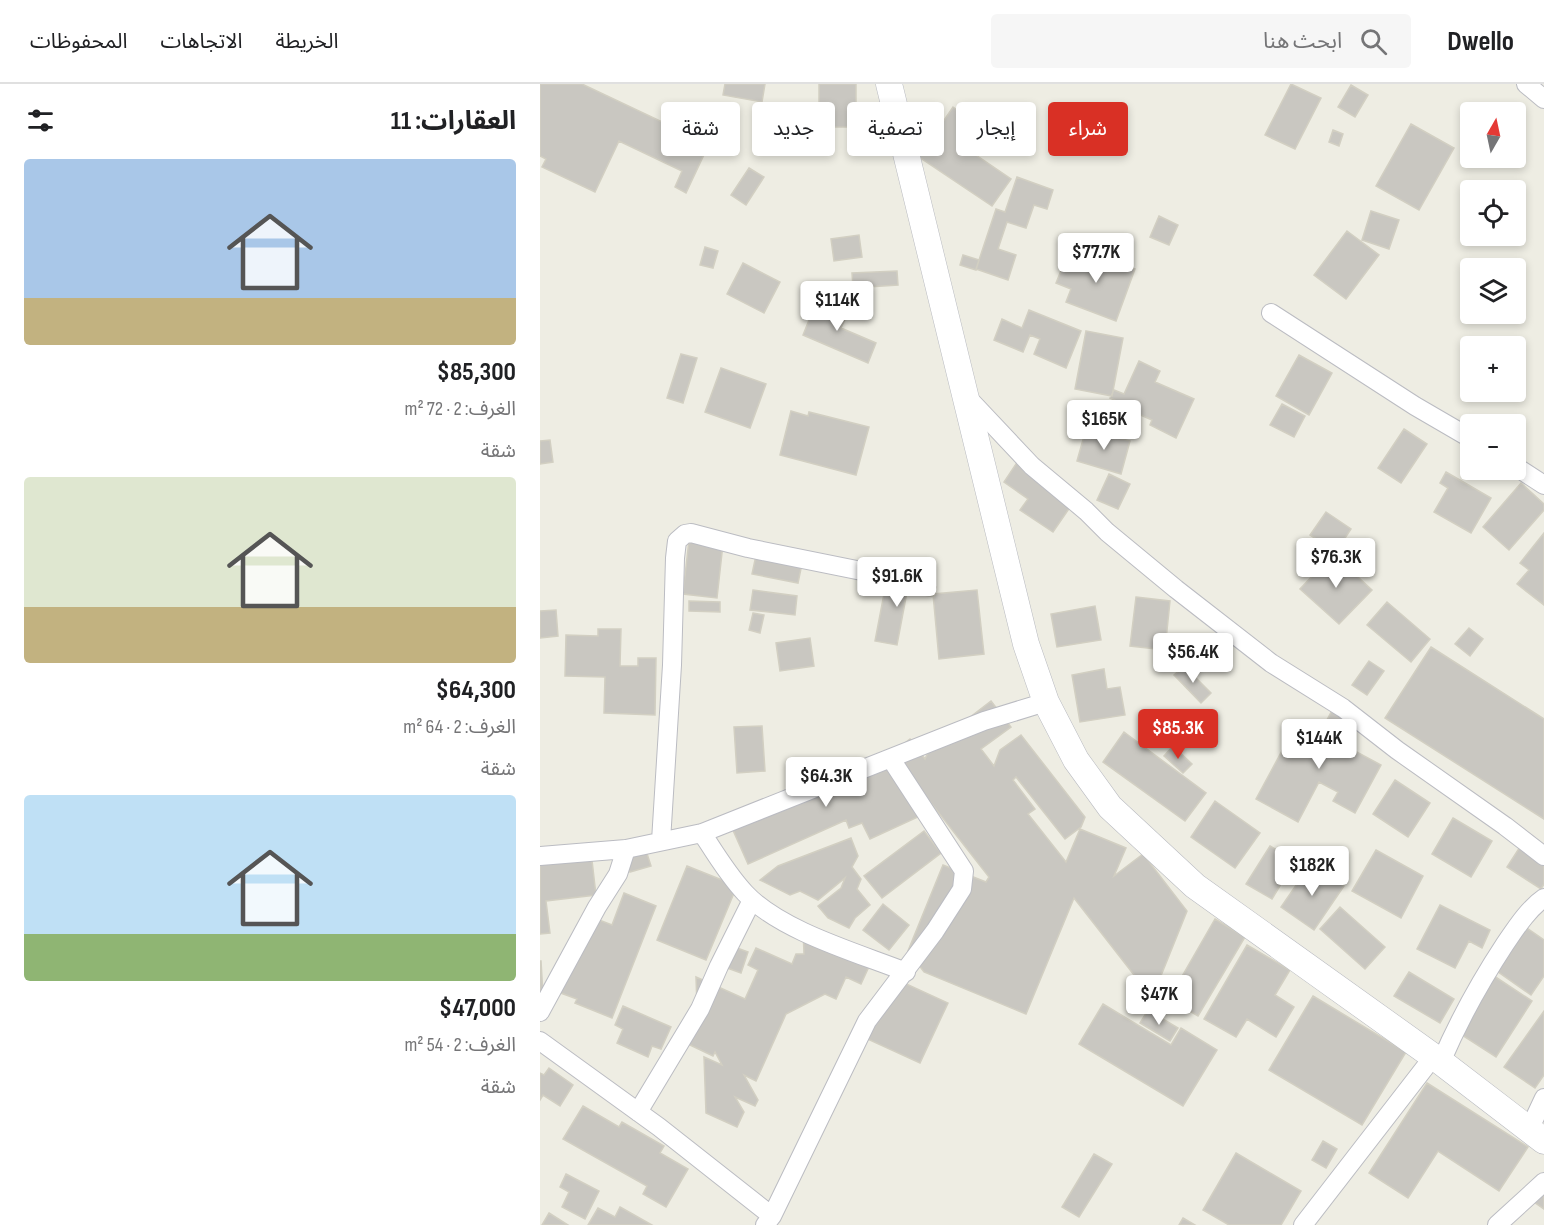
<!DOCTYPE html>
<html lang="ar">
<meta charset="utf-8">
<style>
:root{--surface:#fff;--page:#f6f6f6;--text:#202124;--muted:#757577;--line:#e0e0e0;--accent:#d93025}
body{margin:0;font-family:"Sofia Sans Condensed","Noto Sans Arabic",sans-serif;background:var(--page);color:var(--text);direction:rtl;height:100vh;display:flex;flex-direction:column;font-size:22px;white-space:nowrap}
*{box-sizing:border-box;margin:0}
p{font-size:20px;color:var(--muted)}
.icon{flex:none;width:33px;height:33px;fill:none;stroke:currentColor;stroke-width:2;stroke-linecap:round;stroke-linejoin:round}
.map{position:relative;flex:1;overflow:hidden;direction:ltr}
.sheet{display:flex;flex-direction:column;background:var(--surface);width:540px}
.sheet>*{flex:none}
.top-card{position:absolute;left:18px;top:18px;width:570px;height:54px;direction:rtl;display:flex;gap:12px}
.needle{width:39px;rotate:9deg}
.fabs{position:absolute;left:920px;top:18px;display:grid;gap:12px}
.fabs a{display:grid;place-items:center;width:66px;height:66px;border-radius:6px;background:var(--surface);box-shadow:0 3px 9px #0003;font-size:30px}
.price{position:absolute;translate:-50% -51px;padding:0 14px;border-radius:6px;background:#fff;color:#222;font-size:20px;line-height:39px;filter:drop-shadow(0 2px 3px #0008)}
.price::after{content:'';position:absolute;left:50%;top:36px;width:18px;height:14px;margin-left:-9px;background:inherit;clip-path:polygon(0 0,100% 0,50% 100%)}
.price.active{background:var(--accent);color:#fff}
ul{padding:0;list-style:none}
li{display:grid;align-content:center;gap:12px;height:318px;padding:0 24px}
li span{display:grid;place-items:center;height:186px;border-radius:6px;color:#555}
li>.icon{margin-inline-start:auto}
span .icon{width:108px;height:108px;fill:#fffc;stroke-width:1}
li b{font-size:26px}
h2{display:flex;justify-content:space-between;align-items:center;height:72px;padding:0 24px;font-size:26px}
.tag{padding:0 21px;border-radius:6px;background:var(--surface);box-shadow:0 3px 9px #0003;font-size:21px;line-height:54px}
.tag.active{background:var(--accent);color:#fff}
header{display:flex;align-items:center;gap:36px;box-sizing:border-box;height:84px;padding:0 30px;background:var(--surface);border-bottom:2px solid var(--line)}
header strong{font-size:28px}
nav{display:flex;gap:33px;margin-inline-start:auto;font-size:21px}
.search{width:420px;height:54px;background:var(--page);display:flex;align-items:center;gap:15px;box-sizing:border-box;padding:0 21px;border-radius:6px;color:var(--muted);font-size:22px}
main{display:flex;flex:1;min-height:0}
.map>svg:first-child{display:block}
</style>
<header>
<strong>Dwello</strong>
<div class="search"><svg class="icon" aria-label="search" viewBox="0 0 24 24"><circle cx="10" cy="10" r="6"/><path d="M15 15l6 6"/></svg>ابحث هنا</div>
<nav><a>الخريطة</a><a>الاتجاهات</a><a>المحفوظات</a></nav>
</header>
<main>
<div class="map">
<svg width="1004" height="1141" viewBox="0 0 1004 1141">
<rect width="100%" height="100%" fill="#eeede3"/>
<path fill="#c9c7c1" stroke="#d2cfc2" stroke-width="1.5" d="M0,0H42L169,60L146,109L135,103L142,87L79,57L55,108L2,83L6,75L0,72Z
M185,0H225L222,18L183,11Z
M279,0H316V43H279Z
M751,0L781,14L755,65L725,51Z
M811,1L828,11L815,33L798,23Z
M413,23L451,49L436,71L471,95L452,122L379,73Z
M871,40L914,64L879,126L836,102Z
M793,46L803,50L799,62L789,58Z
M209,84L224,93L206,121L191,111Z
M477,93L513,106L507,125L494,121L486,144L467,138L458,165L476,171L468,196L436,185L456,125L465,128Z
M831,127L859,136L849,165L822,156Z
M619,132L638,141L629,161L610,153Z
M807,147L839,171L806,215L774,191Z
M319,151L322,173L294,177L291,155Z
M165,163L178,167L173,184L160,181Z
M547,167L595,185L576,237L526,218L531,205L516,199L528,169L544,175Z
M423,171L439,176L436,186L420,181Z
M203,179L240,198L224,229L187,210Z
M357,187L358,201L313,204L312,189Z
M277,216L308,229L301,244L336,259L328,279L263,251Z
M489,226L541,247L526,284L494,270L500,255L490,251L483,268L454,256L462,235L482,244Z
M546,247L583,254L572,312L535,305Z
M141,270L157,274L143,319L127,314Z
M759,271L792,289L769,331L736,312Z
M599,277L620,287L615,298L654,315L636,354L610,341L612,336L582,323L584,320L570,314L574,306L584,310Z
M181,284L226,300L210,344L165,328Z
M742,320L765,332L754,353L730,341Z
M251,327L268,332L269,328L329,343L316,391L240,371Z
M546,345L590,357L581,390L537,377Z
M864,345L887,360L861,399L838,384Z
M10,356L13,378L0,380V357Z
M478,377L535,416L513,448L480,426L488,415L464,398Z
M906,388L951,414L931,449L894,428L908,404L900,399Z
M569,390L590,400L578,425L557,416Z
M981,399L1004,420V426L969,466L943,443Z
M786,428L811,445L796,468L770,451Z
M150,447L184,451L177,514L143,510Z
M1004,449V521L977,500L989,486L980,479Z
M218,462L264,470L258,499L212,490Z
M793,470L832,506L799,540L760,505Z
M347,494L396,503L394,513L367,508L357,561L335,557Z
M213,506L257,512L255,531L210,526Z
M437,506L444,570L399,575L393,510Z
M596,513L630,517L625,566L590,562Z
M149,517L180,518V528L149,527Z
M847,518L890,555L871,578L827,541Z
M555,522L561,556L517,563L511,530Z
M16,526L18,552L0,554V527Z
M213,529L224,531L220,549L209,546Z
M929,544L943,555L930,572L915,560Z
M58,545H81L80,582H98V574H116L115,631L64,629L65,593L25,592L26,551L58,552Z
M270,554L274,582L240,587L236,559Z
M891,563L1004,635V735L845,634Z
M829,577L844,587L827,611L812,601Z
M644,582L671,609L661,619L634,591Z
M564,585L567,605L580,603L585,631L540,638L532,591Z
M451,617L471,643L441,665L454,682L460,666L481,651L545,733L541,743L525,755L476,693L473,696L495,725L488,730L526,778L540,745L586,764L574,792L603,770L647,827L612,914L534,814L486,930L384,888L368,867L403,781L446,798L449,793L352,669L370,655L385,675L390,664Z
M796,619L814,628L798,658L841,681L815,729L793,717L798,708L779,698L758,738L716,715L751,650L773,662Z
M222,642L225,687L197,689L194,643Z
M584,648L666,709L645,737L563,678Z
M633,662L652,680L643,689L624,672Z
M349,670L378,733L330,755L322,739L309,744L306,736L208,780L188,735L202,727L295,686L296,688Z
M855,696L890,719L868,753L833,730Z
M675,717L720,749L695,784L651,753Z
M913,734L952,757L931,793L892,770Z
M384,747L401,769L342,814L324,792Z
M987,752L1004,763V800L1001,805L967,783Z
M311,754L318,772L312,783L321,795L317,805L330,821L315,834L309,844L288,834L278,822L301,804L305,794L278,816L260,807L250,811L220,796L238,782Z
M103,757L111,782L90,788L83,763Z
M50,759L56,811L6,817L10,849L0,850V765Z
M730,762L755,777L732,815L706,800Z
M836,766L883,792L861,834L812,807Z
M770,781L804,802L774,846L741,823Z
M147,782L197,802L166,876L117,856Z
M84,809L116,822L72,934L35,919L37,915L18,908L54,834L72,841Z
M343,820L369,841L349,866L323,846Z
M900,821L950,846L942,864L929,857L915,884L877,865Z
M800,823L845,863L825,885L780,845Z
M675,835L705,853L658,932L629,915Z
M984,842L1004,856V892L991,911L954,885Z
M263,845L332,876L321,900L306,893L296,915L285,910L246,930L216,997L204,991L218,1016L215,1022L195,1013L204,1028L197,1043L166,1029L164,973L182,981L175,968L173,972L148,960L157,922L156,893L205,915L218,886L208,881L216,864L252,880L256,870H264Z
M186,860L208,868L201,889L179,881Z
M707,861L750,886L735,911L754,923L736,953L707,935L696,953L664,935Z
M0,877H1L3,911H0Z
M945,886L992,917L956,973L908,942Z
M869,888L914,915L900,939L854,912Z
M351,893L408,919L380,979L323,953Z
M773,912L866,968L822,1041L729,986Z
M563,920L631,961L641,944L677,966L643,1022L539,960Z
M83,922L131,943L121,965L112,962L108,973L77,959L83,945L75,941Z
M608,926L638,944L630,957L600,939Z
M1004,927V991L995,1004L964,983Z
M9,984L33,1001L20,1022L3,1011L0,1016V989L4,991Z
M887,999L988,1063L959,1107L898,1067L868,1114L829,1089Z
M43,1022L79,1043L82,1038L124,1062L120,1069L148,1085L126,1123L103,1110L107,1102L23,1055Z
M783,1057L797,1065L786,1084L772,1076Z
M696,1069L761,1107L741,1141H689L663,1126Z
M554,1070L572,1080L539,1133L522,1123Z
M26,1090L59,1107L45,1135L22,1123L29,1108L20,1103Z
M1004,1102V1125L994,1118Z
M80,1123L112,1141H48L58,1124L75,1133Z
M9,1129L28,1141H2Z
M643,1134L655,1141H639Z"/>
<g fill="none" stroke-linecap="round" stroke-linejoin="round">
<defs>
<path id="street" d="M986,0L1004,15
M731,229L875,322L930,354
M427,313L492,382L546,427L567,448L636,505L731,579L803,624L857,666L965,742L1004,772
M975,382L1004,401
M162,749C175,769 188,791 205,809C240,847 318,869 366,888
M121,757L132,581L135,474L137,457L145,450L151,449L208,464L386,500
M0,772L86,765L162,749L444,637L506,618
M0,928L57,823L78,790L86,765
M0,957L119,1043L232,1132
M901,978C919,936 940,898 965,860C976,844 988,825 1004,814
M98,1028L160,925L179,882L212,816
M989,1046L1004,1014
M225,1141L232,1132L327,937L395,847L422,805L424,787L351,675
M763,1141L893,973
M957,1141L1004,1098"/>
<path id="secondary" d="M349,0L486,560L506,618L536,676L570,723L655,802L901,978L1004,1057"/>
</defs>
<use href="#street" stroke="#bbbcc2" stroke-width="20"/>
<use href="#secondary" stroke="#b9bbc1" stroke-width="27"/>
<use href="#street" stroke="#fff" stroke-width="18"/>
<use href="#secondary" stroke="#fff" stroke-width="26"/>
</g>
</svg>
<div class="fabs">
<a><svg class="needle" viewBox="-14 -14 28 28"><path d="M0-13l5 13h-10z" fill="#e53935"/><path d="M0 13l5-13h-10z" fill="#757577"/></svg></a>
<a><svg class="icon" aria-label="locate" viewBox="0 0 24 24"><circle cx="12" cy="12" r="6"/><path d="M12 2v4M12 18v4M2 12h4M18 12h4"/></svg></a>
<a><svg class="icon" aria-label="layers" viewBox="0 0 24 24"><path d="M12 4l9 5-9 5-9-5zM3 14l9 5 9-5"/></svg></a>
<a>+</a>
<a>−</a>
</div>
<b class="price" style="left:556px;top:200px">$77.7K</b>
<b class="price" style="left:297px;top:248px">$114K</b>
<b class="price" style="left:564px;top:367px">$165K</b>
<b class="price" style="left:796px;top:505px">$76.3K</b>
<b class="price" style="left:357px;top:524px">$91.6K</b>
<b class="price" style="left:653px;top:600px">$56.4K</b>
<b class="price active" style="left:638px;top:676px">$85.3K</b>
<b class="price" style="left:779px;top:686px">$144K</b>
<b class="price" style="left:286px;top:724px">$64.3K</b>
<b class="price" style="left:772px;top:813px">$182K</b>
<b class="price" style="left:619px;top:942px">$47K</b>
<div class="top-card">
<a class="tag active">شراء</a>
<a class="tag">إيجار</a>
<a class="tag">تصفية</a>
<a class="tag">جديد</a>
<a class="tag">شقة</a>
</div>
</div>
<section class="sheet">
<h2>العقارات: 11<svg class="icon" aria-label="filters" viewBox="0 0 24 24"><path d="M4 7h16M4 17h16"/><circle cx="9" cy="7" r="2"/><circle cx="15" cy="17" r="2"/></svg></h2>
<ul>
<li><span style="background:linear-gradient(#a9c7e8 75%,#c2b280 0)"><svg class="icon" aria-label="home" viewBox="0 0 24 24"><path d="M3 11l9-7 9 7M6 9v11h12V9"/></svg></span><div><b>$85,300</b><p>الغرف: 2 · 72 m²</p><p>شقة</p></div></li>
<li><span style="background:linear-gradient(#dfe7d0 70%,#c2b280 0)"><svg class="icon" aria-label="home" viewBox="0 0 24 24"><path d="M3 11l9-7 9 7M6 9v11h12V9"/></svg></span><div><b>$64,300</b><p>الغرف: 2 · 64 m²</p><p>شقة</p></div></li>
<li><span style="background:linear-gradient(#bfe0f5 75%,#8fb573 0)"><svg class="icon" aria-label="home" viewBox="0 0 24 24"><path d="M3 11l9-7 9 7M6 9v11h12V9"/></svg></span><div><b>$47,000</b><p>الغرف: 2 · 54 m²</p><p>شقة</p></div></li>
</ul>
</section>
</main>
